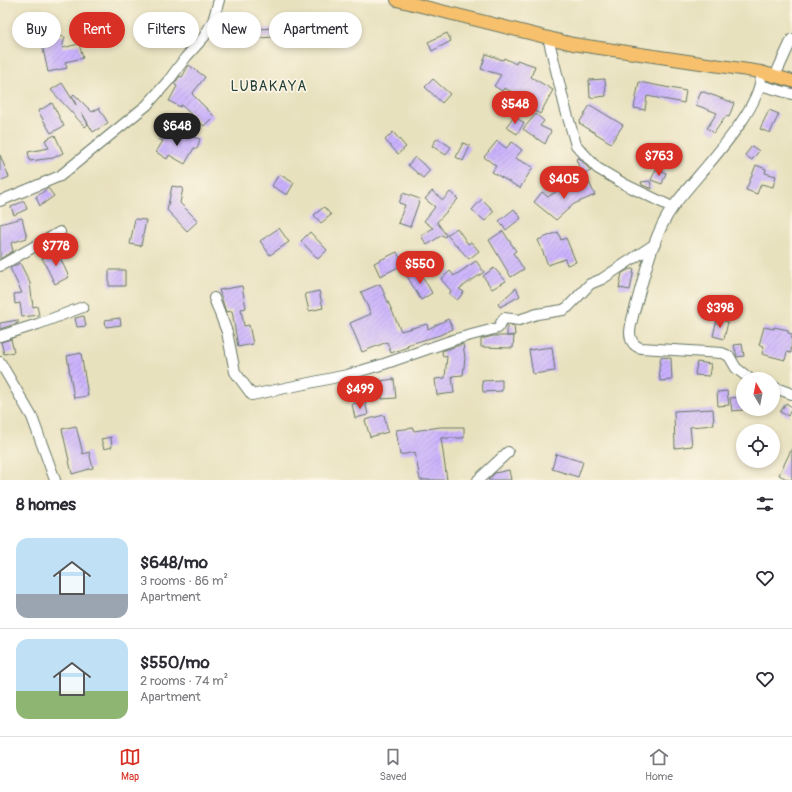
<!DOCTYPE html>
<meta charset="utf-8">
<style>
:root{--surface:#fff;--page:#f7f7f7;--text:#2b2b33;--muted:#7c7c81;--line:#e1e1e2;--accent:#d93025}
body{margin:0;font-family:Pangolin,sans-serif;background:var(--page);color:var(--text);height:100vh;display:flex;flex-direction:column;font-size:15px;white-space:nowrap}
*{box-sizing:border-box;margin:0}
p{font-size:13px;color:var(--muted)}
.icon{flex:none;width:22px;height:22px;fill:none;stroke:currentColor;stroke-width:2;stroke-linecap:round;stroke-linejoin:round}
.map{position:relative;height:480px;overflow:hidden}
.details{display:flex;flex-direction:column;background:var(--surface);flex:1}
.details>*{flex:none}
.banner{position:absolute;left:12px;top:12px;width:400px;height:36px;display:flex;gap:8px}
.needle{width:26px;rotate:350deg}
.controls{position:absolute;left:736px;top:372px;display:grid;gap:8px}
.controls a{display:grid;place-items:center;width:44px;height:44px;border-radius:50%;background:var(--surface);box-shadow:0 2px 6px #0003;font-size:20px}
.price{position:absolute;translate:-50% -34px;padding:0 9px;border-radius:14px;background:var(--accent);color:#fff;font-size:13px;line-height:26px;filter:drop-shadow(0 1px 2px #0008)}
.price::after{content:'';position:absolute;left:50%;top:24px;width:12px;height:9px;margin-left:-6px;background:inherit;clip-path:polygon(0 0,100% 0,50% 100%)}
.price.active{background:#222;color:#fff}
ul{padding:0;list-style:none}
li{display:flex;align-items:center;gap:12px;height:100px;padding:0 16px}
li+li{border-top:1px solid var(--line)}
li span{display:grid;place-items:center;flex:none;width:112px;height:80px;border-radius:12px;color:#555}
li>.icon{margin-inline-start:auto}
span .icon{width:48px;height:48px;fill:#fffc;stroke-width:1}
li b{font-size:17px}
h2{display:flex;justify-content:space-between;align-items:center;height:48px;padding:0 16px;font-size:17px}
.chip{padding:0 14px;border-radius:18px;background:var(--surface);box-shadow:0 2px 6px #0003;font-size:14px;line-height:36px}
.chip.active{background:var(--accent);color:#fff}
.menu{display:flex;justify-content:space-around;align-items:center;height:56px;border-top:1px solid var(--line);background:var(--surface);font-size:11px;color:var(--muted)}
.menu a{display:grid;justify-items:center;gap:2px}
.menu .active{color:var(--accent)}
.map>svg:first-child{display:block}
</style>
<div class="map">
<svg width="792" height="480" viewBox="0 0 792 480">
<defs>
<pattern id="building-hatch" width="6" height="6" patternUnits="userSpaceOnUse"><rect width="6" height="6" fill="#cab1fe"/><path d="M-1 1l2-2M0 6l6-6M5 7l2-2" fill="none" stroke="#a391ce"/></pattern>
</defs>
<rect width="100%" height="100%" fill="#fcf5e5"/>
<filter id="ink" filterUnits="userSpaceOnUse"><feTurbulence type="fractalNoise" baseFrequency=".025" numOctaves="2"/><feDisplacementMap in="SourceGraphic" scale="8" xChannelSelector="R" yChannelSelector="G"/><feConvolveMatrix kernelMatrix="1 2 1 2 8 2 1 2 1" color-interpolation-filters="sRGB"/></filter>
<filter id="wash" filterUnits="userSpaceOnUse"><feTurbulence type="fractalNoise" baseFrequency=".012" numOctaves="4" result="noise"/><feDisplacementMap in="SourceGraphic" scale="16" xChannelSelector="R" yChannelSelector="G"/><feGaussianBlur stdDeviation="0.9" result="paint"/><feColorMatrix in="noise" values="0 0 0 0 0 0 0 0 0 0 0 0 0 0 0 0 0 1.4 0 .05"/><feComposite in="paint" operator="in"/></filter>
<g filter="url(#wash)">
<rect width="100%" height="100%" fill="#e8e1be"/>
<g id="blocks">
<path fill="url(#building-hatch)" d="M274,28V37L259,38L258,29Z
M447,33L451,41L432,51L428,42Z
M51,34L65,37L62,48L79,44L83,58L65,62L67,68L48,72L42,44H48Z
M486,54L503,60L504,58L516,64L517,60L535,66L531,77L553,90L540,114L523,104L526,99L504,88L502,91L494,86L501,75L481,69Z
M189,65L205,77L192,94L214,116L204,126L181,105L180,107L169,101L177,86L174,84L180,76L182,77Z
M433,79L450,94L442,103L425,87Z
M605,79L606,96L590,98L589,80Z
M639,82L686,91L684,103L647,96L645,110L634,108Z
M62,83L76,105L72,96L74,94L92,112L99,108L108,123L93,132L82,113L88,124L85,127L51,90Z
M701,91L734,103L729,117L726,116L714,133L707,128L717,113L696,105Z
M52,103L64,126L51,133L38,111Z
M590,105L623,125L611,143L579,123Z
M769,110L779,114L770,133L760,129Z
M536,114L544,121L540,126L551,131L545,144L523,129Z
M514,116L524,123L517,134L506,127Z
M162,131L178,140L180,133L200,139L197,149L194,148L185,164L169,155L167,159L156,152L163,141L158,139Z
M393,132L406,147L398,154L385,140Z
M55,135L63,153L53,158L30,161L28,152L49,148L45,140Z
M437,138L451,147L446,155L432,146Z
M497,141L506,148L512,142L522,150L515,158L533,167L520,188L492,172L496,166L484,157Z
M463,143L470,146L463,161L456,157Z
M752,146L759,151L752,160L745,155Z
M0,155L9,177L0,181Z
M415,157L430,170L423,178L408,165Z
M579,158L591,171L582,174L576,159Z
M756,165L766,169L765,173L776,176L773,187L761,184L757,194L746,190Z
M656,169L666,173L662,184L651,180Z
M279,174L294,183L287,195L272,186Z
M650,181L652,189L642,185L641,182Z
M589,182L595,195L574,204L556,220L534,202L542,192L548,197L561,188L564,192Z
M172,186L183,188L180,203L198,221L187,231L167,210Z
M48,188L54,196L40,206L36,197Z
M432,191L443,200L450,192L458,199L437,222L446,235L445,237L442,235L427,245L421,236L433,228L424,221L435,207L425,199Z
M403,193L420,199L410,227L398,223L405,205L399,203Z
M482,199L494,211L485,221L472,210Z
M24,201L27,209L14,215L11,207Z
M324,207L331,215L321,223L314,215Z
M514,209L521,218L506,230L499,221Z
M22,218L27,238L11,243L13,251L0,259V224Z
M135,219L146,220L141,246L130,244Z
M279,228L289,242L270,255L260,241Z
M457,228L468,244L471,242L479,251L469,259L447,235Z
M503,231L516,251L513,253L524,269L511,277L489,240Z
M310,232L327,250L318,259L301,241Z
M558,232L561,240L566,238L576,262L567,265L565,259L548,265L538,240Z
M57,251L69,277L55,284L42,258Z
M397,252L403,265L380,276L374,263Z
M476,261L484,272L459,289L464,292L457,300L449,294L451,291L441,279L450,271L454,276Z
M20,263L30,283L33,307L37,306L39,315L22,317L20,303L15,304L14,294L22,293L10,268Z
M494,268L506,281L492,289L483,276Z
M630,269H634L630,290L619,288L622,273Z
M109,270H125V286H109Z
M419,270L432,293L421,300L407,276Z
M380,284L401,331L427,324L428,329L448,319L453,329L440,335L407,345L408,347L391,353L387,342L362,352L350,323L371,314L361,292Z
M242,286L246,308L241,309L244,326L249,325L253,344L238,347L232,311L226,312L219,290Z
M516,288L520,296L500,307L498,304Z
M319,291L323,308L309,311L305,294Z
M84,316L86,326L77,327L75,318Z
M120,318L121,325L106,327L105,320Z
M717,319L728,322L724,339L713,336Z
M18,320V323L0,329V323Z
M507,325L514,326L515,335L507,336Z
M764,327L774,329V327L788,330V333L792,334L791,353L787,352L785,360L762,354L764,346L759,345Z
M493,336H514L513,348L481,347V339Z
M11,339L14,352L4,354L1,342Z
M463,344L465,358L463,375L452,376L454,393L437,395L435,379L445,378L447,356L443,357L442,351Z
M742,344L744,356L737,357L734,345Z
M552,347L555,371L533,374L529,350Z
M81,353L88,396L74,398L67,356Z
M661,357L671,358L672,380L660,381L659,368Z
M697,362L711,364L709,376L695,375Z
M394,379L396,398L382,399L381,388L367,390V383Z
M502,380V391L483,392L482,381Z
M727,391L729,405L718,406L717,392Z
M743,397V410L732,411L730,398Z
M365,401L368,415L355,418L352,404Z
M786,403L792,407L788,416L780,412Z
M713,409L714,425L690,427L692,446L675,448L674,411Z
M384,415L388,432L370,437L365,420Z
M76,426L83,454L89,452L93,468L72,474L62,429Z
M440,427H464V438H441L447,480H420L415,452L400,455L396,430L413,428L414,431Z
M111,437L112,447L104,449L101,439Z
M792,448V480H789L779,475Z
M556,454L583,462L578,477L552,469Z
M509,470L511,480H488L495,473Z"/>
</g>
</g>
<g filter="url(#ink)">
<use href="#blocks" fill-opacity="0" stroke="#657664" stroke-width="1"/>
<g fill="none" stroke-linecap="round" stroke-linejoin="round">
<defs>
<path id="minor" d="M548,37L565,107L576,145L597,168L626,185L672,207
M775,76L792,39
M760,85L792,94
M0,201L60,176L147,105L169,80L186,57L204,37L213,21L219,0
M0,266L60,232
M214,298L227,332L235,372L252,395L347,375L384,364L456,339L498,328L504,318L519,320L537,314L563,310L568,307L590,284L602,279L655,244
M0,336L38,324L83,307
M0,362L32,417L55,480
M750,379L736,368L729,356L722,353L641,348C633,346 630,340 630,332C631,319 636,306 639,294C647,265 655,232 673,207C696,175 764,110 761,72
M773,387L792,394
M478,480L508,452"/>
<path id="major" d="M397,0L573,44L761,72L792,81"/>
</defs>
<use href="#minor" stroke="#657664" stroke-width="12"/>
<use href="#major" stroke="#657664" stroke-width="14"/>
<use href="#minor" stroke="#fff" stroke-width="10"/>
<use href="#major" stroke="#f7c06c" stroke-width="12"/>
</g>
</g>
<g text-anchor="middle" stroke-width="3.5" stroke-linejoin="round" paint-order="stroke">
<g font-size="14" letter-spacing="1" fill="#1f3d34" stroke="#fcf5e5">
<text x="269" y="91">LUBAKAYA</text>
</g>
</g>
</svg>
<div class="controls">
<a><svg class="needle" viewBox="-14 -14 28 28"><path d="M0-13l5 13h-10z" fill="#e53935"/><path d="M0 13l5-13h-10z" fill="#7c7c81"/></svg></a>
<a><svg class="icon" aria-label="locate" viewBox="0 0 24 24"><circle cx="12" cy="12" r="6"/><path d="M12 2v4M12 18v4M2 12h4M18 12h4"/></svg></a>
</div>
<b class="price" style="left:515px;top:125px">$548</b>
<b class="price active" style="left:177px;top:147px">$648</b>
<b class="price" style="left:659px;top:177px">$763</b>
<b class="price" style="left:564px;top:200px">$405</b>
<b class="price" style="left:56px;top:267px">$778</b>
<b class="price" style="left:420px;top:285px">$550</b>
<b class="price" style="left:720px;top:329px">$398</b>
<b class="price" style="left:360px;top:410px">$499</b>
<div class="banner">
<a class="chip">Buy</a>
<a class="chip active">Rent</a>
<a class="chip">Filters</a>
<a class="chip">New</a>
<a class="chip">Apartment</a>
</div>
</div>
<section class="details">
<h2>8 homes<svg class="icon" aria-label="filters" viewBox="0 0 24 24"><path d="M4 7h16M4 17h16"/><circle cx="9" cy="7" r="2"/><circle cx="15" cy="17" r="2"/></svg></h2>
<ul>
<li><span style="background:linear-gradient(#bfe0f5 70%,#9aa5b1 0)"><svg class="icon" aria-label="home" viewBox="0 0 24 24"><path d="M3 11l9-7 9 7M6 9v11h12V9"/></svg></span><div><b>$648/mo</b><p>3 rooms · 86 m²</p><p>Apartment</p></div><svg class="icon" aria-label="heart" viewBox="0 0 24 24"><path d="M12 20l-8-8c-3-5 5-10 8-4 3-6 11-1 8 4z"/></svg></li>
<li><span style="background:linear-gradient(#bfe0f5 65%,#8fb573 0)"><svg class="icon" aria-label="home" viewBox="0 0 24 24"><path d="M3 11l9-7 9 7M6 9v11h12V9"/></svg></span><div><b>$550/mo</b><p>2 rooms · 74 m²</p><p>Apartment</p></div><svg class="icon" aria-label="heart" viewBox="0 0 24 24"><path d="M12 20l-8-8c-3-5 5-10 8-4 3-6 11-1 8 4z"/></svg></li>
</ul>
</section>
<nav class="menu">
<a class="active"><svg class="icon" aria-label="map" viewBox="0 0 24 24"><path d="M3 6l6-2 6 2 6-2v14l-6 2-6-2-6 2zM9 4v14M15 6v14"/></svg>Map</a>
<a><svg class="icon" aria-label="saved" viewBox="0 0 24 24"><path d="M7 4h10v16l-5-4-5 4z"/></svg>Saved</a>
<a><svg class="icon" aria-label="home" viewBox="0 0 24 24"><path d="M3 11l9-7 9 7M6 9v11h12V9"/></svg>Home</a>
</nav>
